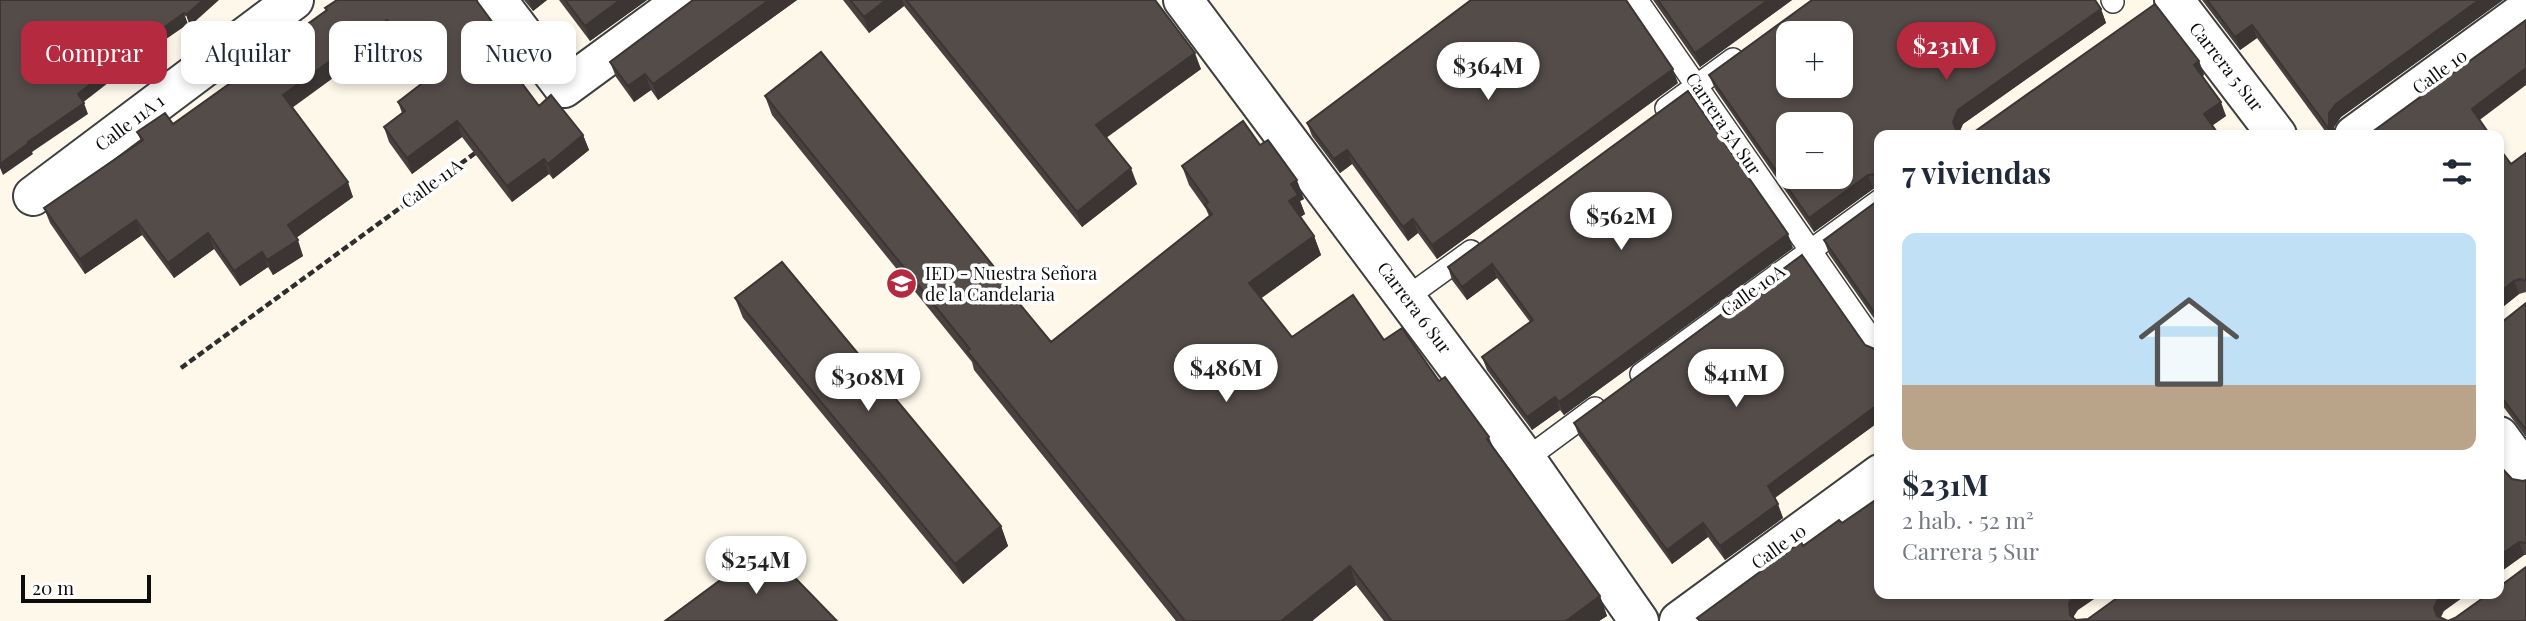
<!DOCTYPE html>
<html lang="es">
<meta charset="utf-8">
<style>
:root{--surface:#fff;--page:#f2f2f3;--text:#1f2937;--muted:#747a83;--accent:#b62a40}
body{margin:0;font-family:"Playfair Display",serif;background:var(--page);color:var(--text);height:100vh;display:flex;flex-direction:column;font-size:26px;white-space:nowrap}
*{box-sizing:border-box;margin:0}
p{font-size:23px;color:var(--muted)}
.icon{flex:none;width:38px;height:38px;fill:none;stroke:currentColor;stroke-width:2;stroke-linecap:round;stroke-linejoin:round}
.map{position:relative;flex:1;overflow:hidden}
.details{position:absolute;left:1874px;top:130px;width:630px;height:469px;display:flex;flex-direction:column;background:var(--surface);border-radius:14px;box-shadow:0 4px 10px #0003}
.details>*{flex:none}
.banner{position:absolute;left:21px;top:21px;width:665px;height:63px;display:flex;gap:14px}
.tools{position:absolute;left:1776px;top:21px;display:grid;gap:14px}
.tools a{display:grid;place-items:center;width:77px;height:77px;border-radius:14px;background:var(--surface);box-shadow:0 4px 10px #0003;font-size:35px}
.scale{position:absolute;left:21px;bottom:18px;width:130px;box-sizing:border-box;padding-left:7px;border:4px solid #0c0c0c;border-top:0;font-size:19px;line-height:24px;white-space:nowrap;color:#0c0c0c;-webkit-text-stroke:5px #fff;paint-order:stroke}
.price{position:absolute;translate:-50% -60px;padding:0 16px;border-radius:24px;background:#fff;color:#222;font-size:23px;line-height:46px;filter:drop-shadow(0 2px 4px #0008)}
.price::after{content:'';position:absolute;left:50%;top:42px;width:21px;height:16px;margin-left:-10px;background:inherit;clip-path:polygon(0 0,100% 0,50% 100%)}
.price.active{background:var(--accent);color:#fff}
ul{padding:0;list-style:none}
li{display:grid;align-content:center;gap:14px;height:371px;padding:0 28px}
li span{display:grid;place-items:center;height:217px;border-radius:14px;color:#555}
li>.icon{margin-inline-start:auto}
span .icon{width:126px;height:126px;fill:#fffc;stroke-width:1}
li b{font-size:30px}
h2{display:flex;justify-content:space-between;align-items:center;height:84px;padding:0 28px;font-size:30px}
.tag{padding:0 24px;border-radius:14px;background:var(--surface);box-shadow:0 4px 10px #0003;font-size:24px;line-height:63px}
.tag.active{background:var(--accent);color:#fff}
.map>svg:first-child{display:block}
</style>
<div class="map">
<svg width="2526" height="621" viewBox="0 0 2526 621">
<rect width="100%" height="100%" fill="#fef8eb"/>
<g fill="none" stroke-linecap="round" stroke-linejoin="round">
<defs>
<path id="service" d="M1637,0L1880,351
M2112,0L2113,2
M1666,108L1733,59
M1406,298L1471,251
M1641,374L1880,200
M1526,459L1595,408"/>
<path id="minor" d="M497,0L564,88L684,0
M1183,0L1526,459L1639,621
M2174,0L2277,135
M2354,135L2526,10
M33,196L294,0
M2499,436L2526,473
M1679,621L1880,474"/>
</defs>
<use href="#service" stroke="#3f3f3f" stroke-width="24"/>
<use href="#minor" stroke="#3f3f3f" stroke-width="42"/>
<path stroke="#2e2e2e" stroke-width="4.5" stroke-dasharray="7 3.5" stroke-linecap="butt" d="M181,368L478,151"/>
<use href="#service" stroke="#fff" stroke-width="21"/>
<use href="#minor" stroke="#fff" stroke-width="38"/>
</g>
<path fill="#48413f" d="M524,0H547L533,11Z
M559,0H647L590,41Z
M693,0H797L658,100L651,90L634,102L616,77L610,62Z
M843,0H1155L1201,69L1106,137L1137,184L1082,227L904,6L869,33Z
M1653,0H1792L1700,67Z
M2202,0H2503L2341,117L2334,127V135H2328L2257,38L2240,50Z
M2101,9L2106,23L1963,124L1960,131L1967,134L2199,61L2204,75L2202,76L2226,116L2212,125L2219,135H1880V188L1873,189L1814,232L1715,89L1709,75Z
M326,11L493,23L499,38L492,43L539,106L583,135L589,150L553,179L549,174L512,202L462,137L412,174L389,142L384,127L402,113L398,102L425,81L392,35L292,108L353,197L296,238L303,256L273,275L268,267L240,286L214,249L174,278L142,235L85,274L50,223L44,208L141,141L137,132L173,124L264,59L263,56Z
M1678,83L1437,259L1418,233L1408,241L1352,164L1340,173L1312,136L1307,123Z
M765,96L1003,278L1007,289L1051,342L1209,216L1206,209L1189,185L1182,166L1260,145L1304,199L1300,201L1305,214L1300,217L1314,236L1321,255L1261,298L1292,337L1384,340L1439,381L1489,437L1493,447L1600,596L1607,616L1599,621H1384L1356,585L1312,621H1176L974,370L972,362L772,115Z
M2526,153V292L2519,294L2499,310L2511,164Z
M1880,199V327L1829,254L1824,240Z
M1793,248L1564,415L1560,410L1532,430L1487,370L1482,357L1530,322L1497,278L1467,300L1452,280L1448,267Z
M735,298L1001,526L1008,546L963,584L743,318Z
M2526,303V437L2499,401V323L2502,322Z
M1865,345L1877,350L1880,348V421L1775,498L1783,518L1725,560L1708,537L1672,564L1579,436L1574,423Z
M2499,465L2512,479L2523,481L2526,480V555H2524L2499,573Z"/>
<path fill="#3b3533" d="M203,0H219L190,26L186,15Z
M529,0H547L533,11Z
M620,0H647L590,41L585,26Z
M769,0H797L658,100L653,84Z
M886,0H902L904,6L869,33L864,17Z
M1768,0H1792L1700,67L1695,53Z
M2479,0H2503L2341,117L2334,127V135H2331L2329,129V113L2336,104Z
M2101,9L2106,23L1963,124L1958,135L1953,122L1958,110Z
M184,13L188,24L153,48L81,104L78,94L149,38Z
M387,20L392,35L288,110L283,95Z
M493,23L499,38L488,46L482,30Z
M2252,25L2257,38L2240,50L2235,37Z
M1195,53L1201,69L1102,141L1096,125Z
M2199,61L2204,75L2199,79L2194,65Z
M2526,68V85L2477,122L2472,109Z
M1673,69L1678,83L1437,259L1432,245Z
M645,74L651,90L634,102L628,86Z
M2221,102L2226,116L2209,128L2204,114Z
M84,103L88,114L32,152L33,154L3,175L0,168V164L28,142Z
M457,121L462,137L412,174L407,158Z
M583,135L589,150L553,179L548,164Z
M1347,150L1352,164L1340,173L1334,159Z
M544,159L549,174L512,202L507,186Z
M1131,168L1137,184L1082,227L1077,212Z
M1868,175L1873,189L1814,232L1809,218Z
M1297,180L1304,199L1300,201L1305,214L1296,220L1289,201L1291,184Z
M348,182L353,197L293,240L288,225Z
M1413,219L1418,233L1408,241L1403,227Z
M136,220L142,235L85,274L80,259Z
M208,233L214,249L174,278L168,263Z
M1788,234L1793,248L1564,415L1559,402Z
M1314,236L1321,255L1256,302L1249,283Z
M298,240L303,256L273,275L267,260Z
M262,252L268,267L240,286L234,271Z
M1492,264L1497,278L1467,300L1462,287Z
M2514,281L2519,294L2499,310V293Z
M1555,397L1560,410L1532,430L1527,417Z
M1880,403V421L1773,499L1768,486Z
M1778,504L1783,518L1725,560L1720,546Z
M1703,523L1708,537L1672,564L1667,550Z
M1001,526L1008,546L963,584L955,564Z
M2519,542L2524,555L2499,573V556Z
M1350,566L1356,585L1312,621H1281Z
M2079,593H2103L2078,610L2074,616V621L2070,615L2069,603L2074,597Z
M2445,593H2469L2444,611L2439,621L2434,608L2439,597Z
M1600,596L1607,616L1599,621H1566Z"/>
<path fill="#544c49" stroke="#3b3533" stroke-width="2" fill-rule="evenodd" d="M0,0H203L186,15L184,13L149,38L78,94L84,103L28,142L29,143L0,164Z
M337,0H476L493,23L482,30L539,106L551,95L583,135L548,164L544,159L507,186L457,121L407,158L384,127L405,111L398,102L429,78L387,20L283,95L348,182L288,225L298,240L267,260L262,252L234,271L208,233L168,263L136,220L80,259L44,208L143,140L137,132L165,113L173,124L264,59L263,56L327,10L325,8Z
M565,0H620L585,26Z
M693,0H769L653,84L645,74L628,86L610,62Z
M850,0H886L864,17Z
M906,0H1155L1195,53L1096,125L1131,168L1077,212Z
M1471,0H1626L1673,69L1432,245L1413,219L1403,227L1347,150L1334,159L1307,123Z
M1658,0H1768L1695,53Z
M1812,0H2095L2101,9L1958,110L1953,122L1956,129L1967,134L1974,132L2155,4L2199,61L2194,65L2221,102L2204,114L2219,135H1880V174L1868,175L1809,218L1709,75ZM1788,33H1841V86H1788ZM1788,124H1841V177H1788Z
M2207,0H2479L2336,104L2329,113V129L2252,25L2235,37Z
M2526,20V68L2472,109L2490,135H2368Z
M821,52L1003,278L1000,280L1051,342L1212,214L1205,205L1208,202L1182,166L1243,121L1260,145L1268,140L1297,180L1291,184L1298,195L1289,201L1314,236L1249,283L1292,337L1353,295L1384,340L1402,328L1439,381L1445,377L1489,437L1487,439L1600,596L1566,621H1392L1350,566L1281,621H1185L967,351L970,349L765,96Z
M1688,91L1788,234L1559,402L1555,397L1527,417L1482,357L1533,320L1492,264L1462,287L1448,267Z
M2499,148L2511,164L2526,153V281L2520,279L2514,281L2499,293Z
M1880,199V321L1824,240Z
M1802,255L1865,345L1877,350L1880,348V403L1768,486L1778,504L1720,546L1703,523L1667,550L1574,423Z
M782,262L1001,526L955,564L735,298Z
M2526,303V430L2499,394V377L2503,374L2499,369V323L2502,322Z
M2499,465L2512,479L2523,481L2526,480V543L2519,542L2499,556Z
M1880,497V593H2079L2074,597L2069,603L2070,615L2076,620L2088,619L2124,593H2445L2439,597L2434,608L2437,616L2448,621L2455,618L2490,593H2499V587L2526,567V621H1700L1697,618L1801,542L1803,546L1839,520L1842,523Z
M765,547L837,621H665Z"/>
<defs>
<symbol id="school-disc" viewBox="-11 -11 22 22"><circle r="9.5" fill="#b62a40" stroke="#fff"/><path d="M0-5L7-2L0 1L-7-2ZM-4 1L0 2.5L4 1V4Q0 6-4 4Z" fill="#fff"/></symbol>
</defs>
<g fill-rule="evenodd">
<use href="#school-disc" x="884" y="266" width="35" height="35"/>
</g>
<g text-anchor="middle" stroke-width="7" stroke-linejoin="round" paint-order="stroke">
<g font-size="18" fill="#0c0c0c" stroke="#fff">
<text transform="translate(2226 67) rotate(52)" y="6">Carrera 5 Sur</text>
<text transform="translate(2440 72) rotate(-36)" y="6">Calle 10</text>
<text transform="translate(130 123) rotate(-37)" y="6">Calle 11A 1</text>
<text transform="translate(1723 124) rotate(56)" y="6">Carrera 5A Sur</text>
<text transform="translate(432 184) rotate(-36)" y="6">Calle 11A</text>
<text transform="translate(1753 291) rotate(-36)" y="6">Calle 10A</text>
<text transform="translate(1414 308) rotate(53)" y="6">Carrera 6 Sur</text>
<text transform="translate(1779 547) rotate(-36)" y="6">Calle 10</text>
</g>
<g font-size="18" fill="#0c0c0c" stroke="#fff" text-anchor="start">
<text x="925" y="280">IED - Nuestra Señora<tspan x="925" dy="21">de la Candelaria</tspan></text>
</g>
</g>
</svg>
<div class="tools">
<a>+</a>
<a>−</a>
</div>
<div class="scale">20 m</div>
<b class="price active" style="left:1946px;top:82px">$231M</b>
<b class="price" style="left:1488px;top:102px">$364M</b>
<b class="price" style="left:1621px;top:252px">$562M</b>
<b class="price" style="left:1226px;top:404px">$486M</b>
<b class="price" style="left:1736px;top:409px">$411M</b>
<b class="price" style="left:868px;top:413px">$308M</b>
<b class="price" style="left:756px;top:596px">$254M</b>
<div class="banner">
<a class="tag active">Comprar</a>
<a class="tag">Alquilar</a>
<a class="tag">Filtros</a>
<a class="tag">Nuevo</a>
</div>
<section class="details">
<h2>7 viviendas<svg class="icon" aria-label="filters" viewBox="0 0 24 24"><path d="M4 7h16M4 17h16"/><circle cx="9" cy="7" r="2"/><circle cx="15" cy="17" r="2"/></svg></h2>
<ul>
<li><span style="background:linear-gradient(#bfe0f5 70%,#b9a48a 0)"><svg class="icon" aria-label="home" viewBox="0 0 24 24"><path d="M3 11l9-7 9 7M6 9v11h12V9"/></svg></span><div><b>$231M</b><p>2 hab. · 52 m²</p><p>Carrera 5 Sur</p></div></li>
</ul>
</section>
</div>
